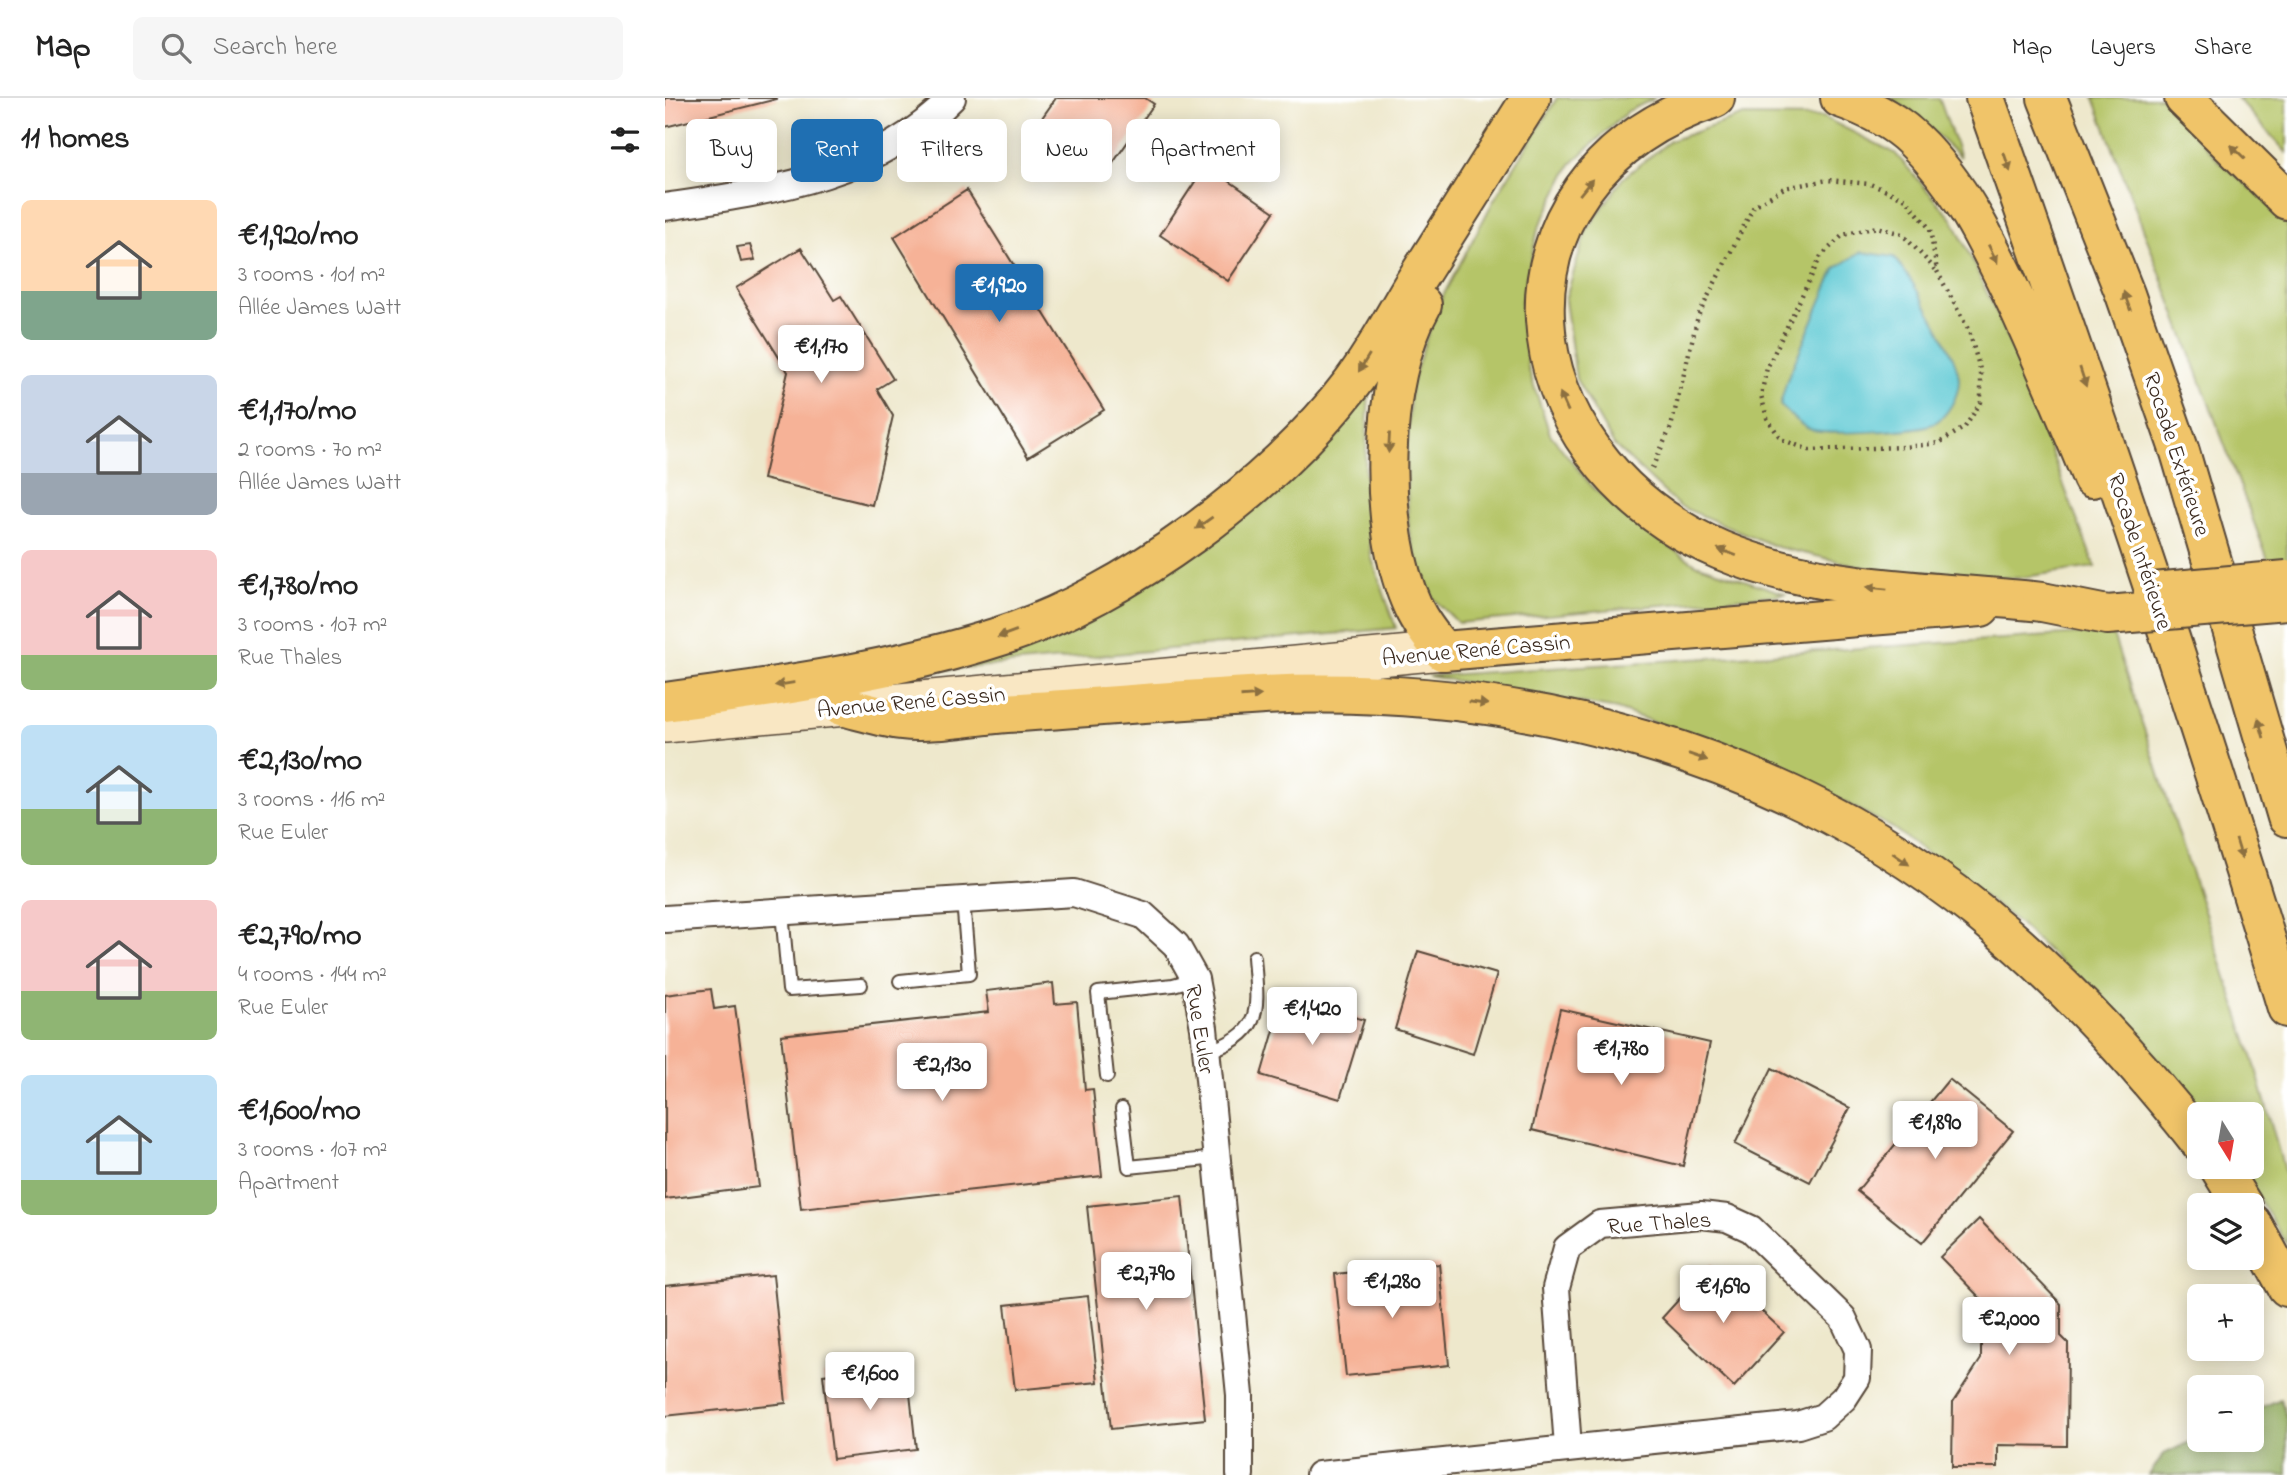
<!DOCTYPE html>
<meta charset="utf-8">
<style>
:root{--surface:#fff;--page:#f6f6f6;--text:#222;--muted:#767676;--line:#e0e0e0;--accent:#1f6fb2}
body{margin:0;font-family:"Indie Flower",sans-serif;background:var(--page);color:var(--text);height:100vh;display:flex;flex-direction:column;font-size:26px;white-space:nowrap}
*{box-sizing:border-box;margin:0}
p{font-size:23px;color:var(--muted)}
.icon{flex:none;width:38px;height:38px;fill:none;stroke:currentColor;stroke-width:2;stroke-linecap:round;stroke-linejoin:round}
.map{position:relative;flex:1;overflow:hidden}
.sheet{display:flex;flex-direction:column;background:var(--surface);width:665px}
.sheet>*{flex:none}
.hud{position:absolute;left:21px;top:21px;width:665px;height:63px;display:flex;gap:14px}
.needle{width:46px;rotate:169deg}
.controls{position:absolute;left:1522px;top:1004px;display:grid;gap:14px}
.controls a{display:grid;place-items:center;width:77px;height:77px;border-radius:10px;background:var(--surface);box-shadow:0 4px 18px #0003;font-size:35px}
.price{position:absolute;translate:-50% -60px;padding:0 16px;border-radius:7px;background:#fff;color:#222;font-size:23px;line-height:46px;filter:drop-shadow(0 2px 4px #0008)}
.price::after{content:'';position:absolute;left:50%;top:42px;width:21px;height:16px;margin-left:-10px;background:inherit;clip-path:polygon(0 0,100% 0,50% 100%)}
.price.current{background:var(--accent);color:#fff}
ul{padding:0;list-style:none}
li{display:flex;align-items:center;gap:21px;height:175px;padding:0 21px}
li span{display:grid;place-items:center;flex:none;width:196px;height:140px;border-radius:10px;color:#555}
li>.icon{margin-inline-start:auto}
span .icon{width:84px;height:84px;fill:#fffc;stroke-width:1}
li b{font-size:30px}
h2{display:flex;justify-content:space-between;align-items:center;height:84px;padding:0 21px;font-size:30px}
.chip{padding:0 24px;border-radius:10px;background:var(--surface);box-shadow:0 4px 18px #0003;font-size:24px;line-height:63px}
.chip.current{background:var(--accent);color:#fff}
header{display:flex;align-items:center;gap:42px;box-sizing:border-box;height:98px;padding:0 35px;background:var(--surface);border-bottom:2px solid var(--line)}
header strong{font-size:33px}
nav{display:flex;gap:38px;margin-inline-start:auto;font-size:24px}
.search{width:490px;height:63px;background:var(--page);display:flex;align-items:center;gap:18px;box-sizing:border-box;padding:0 24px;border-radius:10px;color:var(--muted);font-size:26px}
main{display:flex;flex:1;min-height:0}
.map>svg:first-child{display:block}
</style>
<header>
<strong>Map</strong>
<div class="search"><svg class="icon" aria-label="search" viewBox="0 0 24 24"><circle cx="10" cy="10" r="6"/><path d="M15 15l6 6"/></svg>Search here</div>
<nav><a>Map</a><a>Layers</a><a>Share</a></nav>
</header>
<main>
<section class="sheet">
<h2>11 homes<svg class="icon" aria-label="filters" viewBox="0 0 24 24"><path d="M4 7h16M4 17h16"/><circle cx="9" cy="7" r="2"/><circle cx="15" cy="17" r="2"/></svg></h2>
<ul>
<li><span style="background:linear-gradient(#ffd9b3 65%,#7fa58c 0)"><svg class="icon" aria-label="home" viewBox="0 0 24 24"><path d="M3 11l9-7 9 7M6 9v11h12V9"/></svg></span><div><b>€1,920/mo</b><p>3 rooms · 101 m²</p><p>Allée James Watt</p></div></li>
<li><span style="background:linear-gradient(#c9d6e8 70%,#9aa5b1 0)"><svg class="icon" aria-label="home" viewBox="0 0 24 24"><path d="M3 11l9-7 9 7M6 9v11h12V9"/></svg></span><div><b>€1,170/mo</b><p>2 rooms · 70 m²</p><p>Allée James Watt</p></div></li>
<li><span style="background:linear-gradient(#f6c9c9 75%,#8fb573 0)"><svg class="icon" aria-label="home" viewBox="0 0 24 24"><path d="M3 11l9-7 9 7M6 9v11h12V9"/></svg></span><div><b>€1,780/mo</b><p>3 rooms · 107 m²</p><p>Rue Thales</p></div></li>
<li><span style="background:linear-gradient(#bfe0f5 60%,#8fb573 0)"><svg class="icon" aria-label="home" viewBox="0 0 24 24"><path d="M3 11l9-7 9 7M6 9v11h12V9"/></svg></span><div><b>€2,130/mo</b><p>3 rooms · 116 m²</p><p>Rue Euler</p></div></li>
<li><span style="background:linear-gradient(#f6c9c9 65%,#8fb573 0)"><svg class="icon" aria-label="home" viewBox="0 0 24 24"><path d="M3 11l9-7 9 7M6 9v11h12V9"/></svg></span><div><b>€2,790/mo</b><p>4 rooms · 144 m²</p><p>Rue Euler</p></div></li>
<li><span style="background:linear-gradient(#bfe0f5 75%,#8fb573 0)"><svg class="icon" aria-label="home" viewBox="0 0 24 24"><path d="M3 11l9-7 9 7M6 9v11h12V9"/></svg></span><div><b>€1,600/mo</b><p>3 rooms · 107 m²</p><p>Apartment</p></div></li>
</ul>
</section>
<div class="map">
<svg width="1622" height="1377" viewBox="0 0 1622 1377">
<rect width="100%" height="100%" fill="#fff"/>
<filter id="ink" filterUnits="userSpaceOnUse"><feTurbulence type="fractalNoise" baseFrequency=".0143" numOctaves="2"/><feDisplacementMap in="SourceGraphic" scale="14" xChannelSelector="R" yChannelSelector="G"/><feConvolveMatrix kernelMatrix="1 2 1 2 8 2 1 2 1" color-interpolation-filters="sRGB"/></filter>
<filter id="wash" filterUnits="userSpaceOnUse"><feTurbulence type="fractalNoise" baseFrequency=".00686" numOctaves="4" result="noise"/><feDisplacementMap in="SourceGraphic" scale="28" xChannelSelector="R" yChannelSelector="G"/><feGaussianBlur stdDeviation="1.57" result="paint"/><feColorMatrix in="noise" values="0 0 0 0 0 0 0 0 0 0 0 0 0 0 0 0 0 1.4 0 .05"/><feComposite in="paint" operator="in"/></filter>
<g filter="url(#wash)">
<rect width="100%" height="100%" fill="#eee8cc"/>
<path fill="#b5c568" stroke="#787843" stroke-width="2" d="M892,0H990L963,13L906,66L873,131L856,203L863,270L885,336L928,390L978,432L1031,466L1121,496L793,525L759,491L744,433L741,366L746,288L771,211L829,102Z
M1224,0H1274L1295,59L1246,13Z
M1429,0H1497L1555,64L1622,122V461L1603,462Z
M1572,0H1622V55Z
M1076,18L1158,19L1230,55L1288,122L1339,231L1430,469L1352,480L1230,476L1112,449L1014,408L949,347L911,281L900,202L921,134L958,80L1005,43Z
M704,290L700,373L706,458L731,530L266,573L373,540Z
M1447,534L1589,964L1622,1083V1147L1575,1069H1587V1017H1541L1464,930L1354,825L1228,730L1108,666L952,611L764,578Z"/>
<path fill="#90aa5c" stroke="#666a3d" stroke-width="2" d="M1615,1301L1622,1319V1377H1484L1499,1356L1535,1339V1342H1587V1314Z"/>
<path fill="#5dc9d4" stroke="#4c7a79" stroke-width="2" d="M1196,154L1229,159C1245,178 1294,258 1294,282C1294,298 1282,320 1267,326C1254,333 1164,337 1149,333C1136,329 1125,317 1115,307L1122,282L1170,171Z"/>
<g id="blocks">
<path fill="#f6b297" d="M0,0H111L112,1L0,29Z
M391,0H480L489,6L441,75L372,27Z
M541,67L609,114L563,183L495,137Z
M302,92L439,312L363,359L229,139Z
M85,147L90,162L76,164L72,149Z
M136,150L169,202L176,198L228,281L212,291L228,318L207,407L98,381L123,274L71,190Z
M753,853L832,876L808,956L730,931Z
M388,885L390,906L412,904L420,992L428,991L437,1078L136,1111L116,937L324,914L321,893Z
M46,891L49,911L70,908L94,1089L0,1101V897Z
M619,898L699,922L675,1001L596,977Z
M895,911L1045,945L1018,1068L867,1032Z
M1107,970L1185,1010L1145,1084L1070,1046Z
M1284,981L1348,1033L1257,1145L1192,1093Z
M517,1098L540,1321L446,1331L422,1108Z
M1314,1121L1396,1206V1238L1403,1245L1402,1348L1333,1347V1369H1287L1288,1304L1316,1261V1238H1322V1207L1275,1159Z
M774,1166L784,1267L681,1278L670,1176Z
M1046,1166L1119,1234L1069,1289L997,1220Z
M108,1177L121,1305L0,1318V1188Z
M423,1198L433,1284L350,1292L340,1207Z
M242,1268L251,1351L168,1361L158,1277Z"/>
</g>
</g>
<g filter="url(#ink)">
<use href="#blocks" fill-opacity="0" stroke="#564638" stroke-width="2"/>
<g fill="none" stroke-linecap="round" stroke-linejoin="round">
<defs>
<path id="lane" d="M117,814L124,892L196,887
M235,883L304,876L298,802
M542,954C599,934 593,913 589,859
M442,978L433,895L508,887L530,881
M457,1011L464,1069L552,1060"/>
<path id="street" d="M0,109C105,93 210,80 287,0
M0,821L409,795L478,817L511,847L530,881L539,930L575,1297V1377
M654,1377L1133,1327L1158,1319L1179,1300L1192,1280L1193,1252L1178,1220L1086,1131L1062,1120L1036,1117L935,1126L902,1150L891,1190L903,1349"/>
<path id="secondary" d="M0,626L778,553"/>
<path id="primary" d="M778,553L1316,509"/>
<path id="highway" d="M1050,0C807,81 838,359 1055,452C1157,495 1269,492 1377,504
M1175,0C1201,9 1229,22 1249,42C1297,88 1325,149 1353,208C1379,265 1403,322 1427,380
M1320,0C1426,302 1530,604 1622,910
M1382,0L1460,196L1515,354L1622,719
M1519,0L1622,102
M757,207C714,282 711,431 748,509C755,525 767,540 778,553
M0,604C112,589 228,573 336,538C459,499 609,388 687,285C709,256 727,222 746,190C786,127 826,63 866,0
M177,608C197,613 216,619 236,622C267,626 310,617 342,615C428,609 513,602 599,597C854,585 1114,653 1315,815C1397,882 1470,961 1535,1044
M1554,1069L1578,1108
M1587,1125L1622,1189"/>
</defs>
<use href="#lane" stroke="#564638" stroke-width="16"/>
<use href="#street" stroke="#564638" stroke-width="30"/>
<use href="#secondary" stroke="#564638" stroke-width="40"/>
<use href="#primary" stroke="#564638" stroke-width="42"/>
<use href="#highway" stroke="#564638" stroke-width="42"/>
<path stroke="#564638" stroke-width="4.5" stroke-dasharray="2 5" stroke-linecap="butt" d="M987,370L1006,329L1033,218L1089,108L1119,90L1163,82L1205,86L1241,101L1265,131L1272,173L1304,233L1316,275V304L1300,329L1274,345L1240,349L1144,352L1116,341L1102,320L1096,297L1102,270L1156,158L1178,137L1212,129L1237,136L1272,173"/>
<use href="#lane" stroke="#fff" stroke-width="12"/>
<use href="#street" stroke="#fff" stroke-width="26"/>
<use href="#secondary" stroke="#f9e7c3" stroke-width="37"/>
<use href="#primary" stroke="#f0c469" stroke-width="38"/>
<use href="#highway" stroke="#f0c469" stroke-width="38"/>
<defs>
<path id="primary-bridge" d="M1488,494L1622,482"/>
<path id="highway-bridge" d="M1377,504L1442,517L1622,502"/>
</defs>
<use href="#primary-bridge" stroke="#564638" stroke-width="42" stroke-linecap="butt"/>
<use href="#highway-bridge" stroke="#564638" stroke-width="42" stroke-linecap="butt"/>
<use href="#primary-bridge" stroke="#f0c469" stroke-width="38"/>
<use href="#highway-bridge" stroke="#f0c469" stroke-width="38"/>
</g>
<defs><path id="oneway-solid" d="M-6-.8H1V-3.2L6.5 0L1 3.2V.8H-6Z" transform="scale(1.75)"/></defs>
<g fill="#8c6f40">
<use href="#oneway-solid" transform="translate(1573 54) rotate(-136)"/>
<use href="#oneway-solid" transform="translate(1342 64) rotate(71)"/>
<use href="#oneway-solid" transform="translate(921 89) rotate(-51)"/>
<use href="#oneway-solid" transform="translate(1328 156) rotate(63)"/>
<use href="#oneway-solid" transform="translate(1462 203) rotate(-110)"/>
<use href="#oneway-solid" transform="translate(699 265) rotate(122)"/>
<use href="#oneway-solid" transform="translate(1418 279) rotate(72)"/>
<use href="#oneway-solid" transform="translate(899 304) rotate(-114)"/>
<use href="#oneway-solid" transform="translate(724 345) rotate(93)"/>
<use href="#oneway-solid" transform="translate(539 425) rotate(145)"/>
<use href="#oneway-solid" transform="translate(1062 454) rotate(-159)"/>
<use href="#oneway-solid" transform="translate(1212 490) rotate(-174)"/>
<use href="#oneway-solid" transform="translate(342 536) rotate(160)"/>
<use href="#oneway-solid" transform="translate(120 586) rotate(171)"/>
<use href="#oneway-solid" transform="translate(586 598) rotate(-4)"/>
<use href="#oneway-solid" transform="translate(813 605) rotate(8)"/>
<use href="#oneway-solid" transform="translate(1596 630) rotate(-106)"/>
<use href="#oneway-solid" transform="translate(1033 659) rotate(19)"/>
<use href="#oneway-solid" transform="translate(1574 751) rotate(73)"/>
<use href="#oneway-solid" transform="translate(1236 761) rotate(35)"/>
</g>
</g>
<g text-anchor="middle" stroke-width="7" stroke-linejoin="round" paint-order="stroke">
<g font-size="23" fill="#3b2a1e" stroke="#fff">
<text transform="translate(1513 356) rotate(72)" y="8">Rocade Extérieure</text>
<text transform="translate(1476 453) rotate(72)" y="8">Rocade Intérieure</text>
<text transform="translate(811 551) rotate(-5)" y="8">Avenue René Cassin</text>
<text transform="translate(246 603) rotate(-5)" y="8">Avenue René Cassin</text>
<text transform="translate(536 931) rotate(81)" y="8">Rue Euler</text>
<text transform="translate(994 1124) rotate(-4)" y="8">Rue Thales</text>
</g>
</g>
</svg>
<div class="controls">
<a><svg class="needle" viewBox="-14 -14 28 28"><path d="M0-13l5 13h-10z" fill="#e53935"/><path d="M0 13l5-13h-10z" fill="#767676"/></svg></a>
<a><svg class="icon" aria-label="layers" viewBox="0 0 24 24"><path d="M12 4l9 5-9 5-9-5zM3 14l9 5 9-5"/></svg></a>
<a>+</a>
<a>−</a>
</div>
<b class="price current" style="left:334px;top:226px">€1,920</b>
<b class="price" style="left:156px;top:287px">€1,170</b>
<b class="price" style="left:647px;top:949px">€1,420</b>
<b class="price" style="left:956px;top:989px">€1,780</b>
<b class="price" style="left:277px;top:1005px">€2,130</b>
<b class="price" style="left:1270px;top:1063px">€1,890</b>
<b class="price" style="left:481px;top:1214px">€2,790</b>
<b class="price" style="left:727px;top:1222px">€1,280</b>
<b class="price" style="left:1058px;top:1227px">€1,690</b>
<b class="price" style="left:1344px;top:1259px">€2,000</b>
<b class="price" style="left:205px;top:1314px">€1,600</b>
<div class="hud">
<a class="chip">Buy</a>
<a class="chip current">Rent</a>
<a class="chip">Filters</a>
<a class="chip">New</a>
<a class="chip">Apartment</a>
</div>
</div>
</main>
